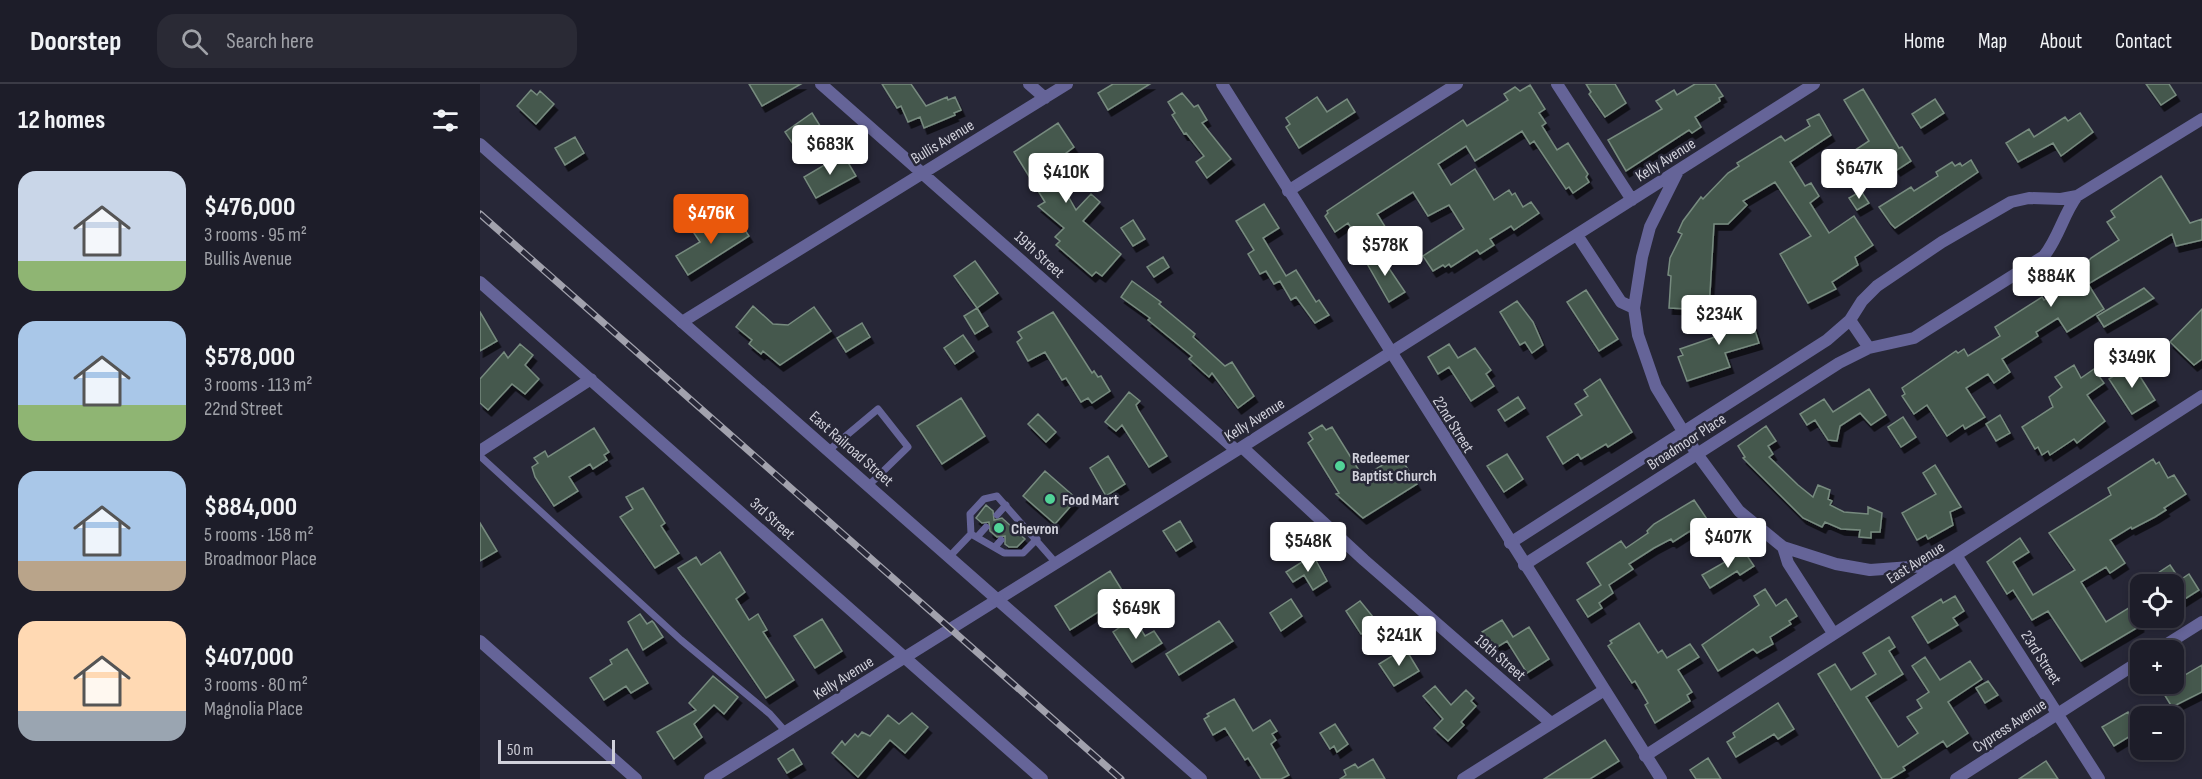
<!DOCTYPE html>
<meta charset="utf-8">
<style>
:root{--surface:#1d1d29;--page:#2a2a35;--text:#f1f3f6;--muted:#a0a2a8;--line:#3b3b46;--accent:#ea580c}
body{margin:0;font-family:"Sofia Sans Condensed",sans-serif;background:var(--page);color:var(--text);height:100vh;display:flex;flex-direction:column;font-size:22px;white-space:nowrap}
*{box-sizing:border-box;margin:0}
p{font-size:20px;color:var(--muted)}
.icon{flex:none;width:33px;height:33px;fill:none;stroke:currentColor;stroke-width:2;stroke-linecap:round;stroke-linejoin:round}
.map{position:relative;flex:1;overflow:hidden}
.panel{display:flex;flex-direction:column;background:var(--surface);width:480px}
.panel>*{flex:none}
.controls{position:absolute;left:1650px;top:490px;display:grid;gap:12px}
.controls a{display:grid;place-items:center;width:54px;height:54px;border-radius:12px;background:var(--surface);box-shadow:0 3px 9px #0003,0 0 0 2px var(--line);font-size:30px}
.scale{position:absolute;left:18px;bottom:15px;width:117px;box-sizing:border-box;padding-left:6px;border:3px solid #d1d1db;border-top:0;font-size:16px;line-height:21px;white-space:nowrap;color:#d1d1db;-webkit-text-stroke:4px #272737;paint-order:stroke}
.price{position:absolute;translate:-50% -51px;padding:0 14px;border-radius:6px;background:#fff;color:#222;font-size:20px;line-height:39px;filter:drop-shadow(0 2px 3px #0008)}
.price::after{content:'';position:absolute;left:50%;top:36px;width:18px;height:14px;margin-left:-9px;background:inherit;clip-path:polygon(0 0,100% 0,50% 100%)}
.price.current{background:var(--accent);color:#fff}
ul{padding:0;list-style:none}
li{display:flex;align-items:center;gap:18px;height:150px;padding:0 18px}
li span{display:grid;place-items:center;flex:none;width:168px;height:120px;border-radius:18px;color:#555}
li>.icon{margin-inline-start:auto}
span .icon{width:72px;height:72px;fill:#fffc;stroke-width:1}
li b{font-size:26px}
h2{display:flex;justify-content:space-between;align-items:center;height:72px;padding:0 18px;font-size:26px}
header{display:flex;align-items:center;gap:36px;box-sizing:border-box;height:84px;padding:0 30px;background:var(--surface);border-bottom:2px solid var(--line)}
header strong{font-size:28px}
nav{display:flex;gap:33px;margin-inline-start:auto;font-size:21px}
.search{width:420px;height:54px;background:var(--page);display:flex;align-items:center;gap:15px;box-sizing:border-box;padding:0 21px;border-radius:18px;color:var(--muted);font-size:22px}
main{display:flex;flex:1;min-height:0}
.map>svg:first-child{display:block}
</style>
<header>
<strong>Doorstep</strong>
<div class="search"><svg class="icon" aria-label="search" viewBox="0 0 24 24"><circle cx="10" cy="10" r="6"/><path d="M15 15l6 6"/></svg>Search here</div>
<nav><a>Home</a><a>Map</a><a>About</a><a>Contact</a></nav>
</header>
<main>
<section class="panel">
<h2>12 homes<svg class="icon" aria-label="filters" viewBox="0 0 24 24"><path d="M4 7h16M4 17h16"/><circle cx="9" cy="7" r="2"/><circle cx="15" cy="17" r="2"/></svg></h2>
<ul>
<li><span style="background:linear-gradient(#c9d6e8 75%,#8fb573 0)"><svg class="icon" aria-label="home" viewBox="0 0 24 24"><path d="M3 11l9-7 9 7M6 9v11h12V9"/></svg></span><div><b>$476,000</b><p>3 rooms · 95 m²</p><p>Bullis Avenue</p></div></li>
<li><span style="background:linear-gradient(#a9c7e8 70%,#8fb573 0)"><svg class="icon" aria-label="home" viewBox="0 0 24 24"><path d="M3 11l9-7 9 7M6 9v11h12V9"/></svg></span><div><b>$578,000</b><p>3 rooms · 113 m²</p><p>22nd Street</p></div></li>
<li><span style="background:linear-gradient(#a9c7e8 75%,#b9a48a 0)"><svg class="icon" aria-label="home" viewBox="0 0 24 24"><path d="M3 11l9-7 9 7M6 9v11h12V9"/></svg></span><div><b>$884,000</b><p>5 rooms · 158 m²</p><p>Broadmoor Place</p></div></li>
<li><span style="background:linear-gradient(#ffd9b3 75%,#9aa5b1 0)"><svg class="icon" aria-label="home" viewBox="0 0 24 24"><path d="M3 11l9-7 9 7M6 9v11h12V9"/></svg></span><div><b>$407,000</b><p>3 rooms · 80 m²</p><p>Magnolia Place</p></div></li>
</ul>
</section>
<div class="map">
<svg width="1722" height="695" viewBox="0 0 1722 695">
<defs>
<filter id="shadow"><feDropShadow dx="3.5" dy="6" stdDeviation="0" flood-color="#0009"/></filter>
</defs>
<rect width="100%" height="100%" fill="#272737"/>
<path fill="#45584d" stroke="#778b7f" stroke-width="1.5" filter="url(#shadow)" d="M269,0H321L282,22Z
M402,0H431L446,22L467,13L468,16L475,13L481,26L474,29L475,31L444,44L440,33L428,38L421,22L417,24Z
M633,0H670L628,26L618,9Z
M1106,0H1135L1146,19L1125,33L1109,10L1111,8Z
M1215,0H1235L1243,12L1239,14L1240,17L1215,33L1221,43L1212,49L1209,46L1146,87L1128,56L1182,25L1176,17L1194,6L1197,11Z
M1666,0H1689L1696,11L1681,21Z
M1050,1L1065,25L1059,29L1066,39L1062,42L1077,66L1088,59L1108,90L1106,93L1109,98L1093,109L1089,103L1086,105L1054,57L1050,60L1042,47L995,77L986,62L958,80L971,101L995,85L1014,116L1029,106L1032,111L1035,109L1043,123L1051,118L1059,129L1034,146L1031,142L1010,155L1014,161L1000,170L997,166L971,183L969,180L965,183L963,181L953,187L943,172L984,145L969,121L948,132L933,108L897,130L911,152L888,170L868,139L855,148L845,132L848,129L847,127L983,36L987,42L1028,16L1024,10L1035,3L1040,7Z
M1383,5L1419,64L1422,63L1431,77L1417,86L1406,70L1379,88L1369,70L1389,57L1364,16Z
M51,6L57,11L60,7L74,20L56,40L37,22Z
M702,9L714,23L718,21L727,36L722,39L751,75L727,94L716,78L724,72L706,49L704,50L692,31L695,29L688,18Z
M837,13L847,28L867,15L875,28L819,64L806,43L810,40L806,34Z
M1455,15L1464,29L1441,44L1432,30Z
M332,29L342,45L315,63L305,48Z
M1600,29L1613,48L1581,72L1573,59L1538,78L1526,59L1549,45L1554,53L1585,33L1588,37Z
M1339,30L1351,51L1310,78L1325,102L1331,99L1339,112L1330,119L1349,149L1374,132L1393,161L1375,173L1378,181L1352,198L1356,205L1328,219L1300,170L1331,152L1295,98L1263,117L1267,121L1248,140H1234L1229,226L1189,224L1191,192L1188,191L1190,174L1202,150L1198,148L1203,137L1221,113L1223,115L1248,89L1259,82L1257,79L1301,52L1305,57L1330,42L1327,36Z
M578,39L594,63L565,85L579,108L584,105L596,126L611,110L620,118L603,137L641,170L622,192L616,188L612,192L576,161L580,157L575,153L584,144L558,122L565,118L534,68Z
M95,53L104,69L85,81L75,64Z
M363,70L376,92L336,114L324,93Z
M1491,76L1498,88L1415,144L1411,140L1399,123L1431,103L1434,107L1458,92L1456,88L1472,78L1475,82L1480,79L1482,82Z
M1681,92L1710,139L1722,135V156L1696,162L1692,150L1608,200L1624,225L1587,248L1578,234L1556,248L1558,252L1522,275L1530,288L1514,299L1508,290L1486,304L1505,333L1485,345L1483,341L1467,352L1447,321L1434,330L1422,312L1425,310L1422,304L1476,267L1478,269L1484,265L1488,272L1520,252L1515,243L1562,213L1564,216L1585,202L1582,198L1609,181L1607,179L1611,174L1639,156L1627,138L1635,133L1631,127Z
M1381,107L1389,119L1377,126L1369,114Z
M784,120L799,144L783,154L806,192L816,186L836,218L839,216L849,231L835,239L816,213L811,216L800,197L794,200L786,187L780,190L768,170L774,166L756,137Z
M257,134L269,152L208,191L196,172L220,158L212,146L224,139L231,150Z
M653,136L665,155L653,162L641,144Z
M898,168L925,208L909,218L885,176Z
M683,173L689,183L674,193L667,183Z
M495,177L518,209L497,224L474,192Z
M652,197L681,218L679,220L715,250L713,253L745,282L752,278L774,312L758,324L732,289L729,293L709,275L712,272L668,236L670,234L641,213Z
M1664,204L1674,214L1624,243L1617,232Z
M1106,206L1138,255L1119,267L1087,218Z
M1267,215L1271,241L1273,240L1279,259L1245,269L1250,283L1207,297L1198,273L1203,271L1200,265L1258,245L1252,217Z
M1037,217L1053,238L1063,261L1052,269L1045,258L1040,261L1020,228Z
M273,222L293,240L308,241L334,223L351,247L300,281L283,267L281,270L269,260L272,256L256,243Z
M497,224L508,242L495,250L484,232Z
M1722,225V275L1714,281L1690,258Z
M0,228L17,257L0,267Z
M573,228L612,289L614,287L618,293L621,292L630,307L612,319L608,314L601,318L586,294L582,296L565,268L548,277L537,258L542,254L538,248Z
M382,239L390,253L366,268L357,254Z
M483,251L494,267L475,280L464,264Z
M40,260L53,271L45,281L59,295L45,310L32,300L8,326L0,319V295L24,268L28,274Z
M969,260L978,274L995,264L1011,286L1006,290L1014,302L991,317L969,283L958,290L948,273Z
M1652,280L1675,316L1652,330L1629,295Z
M1594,281L1601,294L1614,285L1624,299L1607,311L1625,337L1597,359L1594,355L1570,371L1568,367L1562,371L1558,363L1555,365L1542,343L1573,323L1569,313L1582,303L1575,293Z
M1120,295L1152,348L1128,363L1126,360L1101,375L1098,370L1083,380L1067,353L1102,331L1095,320L1108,312L1104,306Z
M1389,305L1406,331L1391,341L1380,329L1360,342L1357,357L1348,356L1335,336L1327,341L1320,330L1344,315L1353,328Z
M649,308L660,317L656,321L658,326L687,372L669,383L642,341L636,347L625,338Z
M1038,313L1045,324L1025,337L1018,326Z
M481,314L505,352L462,380L437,342Z
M558,330L576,348L566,358L548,340Z
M1520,331L1530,349L1516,357L1506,340Z
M1423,333L1436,353L1421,363L1408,343Z
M842,341L846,346L852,343L883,393L919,371L937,400L883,434L856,410L859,409L828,359L833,355L829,349Z
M1286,342L1296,357L1288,362L1293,370L1289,373L1318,401L1333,413L1338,401L1350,406L1348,415L1352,417L1350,421L1364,428L1388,430V423L1402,429L1400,448H1391V454L1379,453L1380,446L1361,445L1345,438L1342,443L1323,434L1263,374L1265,373L1258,362Z
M114,344L129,368L124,371L127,376L113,385L110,380L89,393L98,407L74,422L55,393L52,383L58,379L54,374L65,367L68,373Z
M1027,370L1043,395L1024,408L1007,382Z
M628,372L645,400L626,412L610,384Z
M1673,375L1676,380L1679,378L1688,394L1694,391L1706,410L1684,424L1686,426L1675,433L1652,445L1651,443L1630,456L1645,479L1630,489L1626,483L1601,498L1626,538L1660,517V542L1601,577L1568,527L1552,536L1533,506L1527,510L1507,478L1540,454L1549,468L1533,478L1553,511L1595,486L1569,449L1631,411L1628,404Z
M1455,381L1481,423L1470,428L1473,441L1448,455L1446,451L1437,456L1422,429L1456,410L1443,389Z
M565,387L597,415L575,440L543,412Z
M163,404L185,439L181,442L199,469L175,484L140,433L153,425L146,413Z
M1214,416L1229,438L1211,450L1210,447L1193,458L1191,455L1174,464L1149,480L1153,485L1129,501L1133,509L1119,519L1122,524L1108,533L1097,516L1121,501L1107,479L1141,457L1146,464L1168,449L1167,447L1174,440Z
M506,421L513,427L514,436L522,434L545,455L537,463H529L525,460V452L517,453L510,447L509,438L502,439L496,434Z
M700,437L712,457L696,467L683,447Z
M0,439L17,467L0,477Z
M1264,467L1274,482L1260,491L1257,487L1230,504L1222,491Z
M240,468L265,508L256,515L269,536L278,530L287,546L283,548L314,596L286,614L198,484L216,473L221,481Z
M833,471L847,497L833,506L824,491L813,498L806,488Z
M1690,481L1700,496L1709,490L1719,506L1694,522V501H1677L1672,493Z
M630,487L645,511L590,546L575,522Z
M1285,505L1296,522L1306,515L1317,532L1309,537L1311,540L1290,553L1293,560L1277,569L1273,565L1238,587L1222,561L1279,521L1274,512Z
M1475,512L1484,527L1473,534L1478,541L1448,559L1432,533L1461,515L1463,519Z
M811,515L822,532L801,547L790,529Z
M880,517L898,539L881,550L866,527Z
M160,530L167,540L172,537L174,539L183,553L163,566L148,538Z
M654,534L665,552L674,547L682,559L652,578L633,548Z
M342,535L362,567L335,584L314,552Z
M1022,536L1033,553L1049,543L1069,575L1047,589L1027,557L1014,565L1002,548Z
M739,537L753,557L699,591L686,570Z
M1159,539L1178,569L1182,566L1187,574L1210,560L1219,573L1198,586L1212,608L1207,611L1210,617L1175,639L1165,621L1168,619L1155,597L1152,599L1128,562L1132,559L1130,557Z
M1409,553L1415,563L1409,567L1423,590L1386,613L1418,663L1438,649L1427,633L1442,624L1437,616L1449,608L1432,582L1445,573L1460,596L1490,577L1502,595L1468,618L1488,649L1467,663L1463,657L1423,683L1425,686L1410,695H1402L1338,590L1355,580L1371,606L1396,590L1383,569Z
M925,564L939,587L914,602L899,580Z
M147,565L168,599L151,609L146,602L124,616L110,594L132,580L130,576Z
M1722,581V608L1692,623L1681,605Z
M233,592L258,613L244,630L234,621L214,640L222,653L194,675L177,648L216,626L209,619Z
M1508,597L1518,611L1505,619L1496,604Z
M955,602L971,621L986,606L994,614L991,617L996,622L981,638L984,641L968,657L954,644L963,635L943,612Z
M754,615L773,647L790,636L797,647L792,650L796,656L791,660L809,691L801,695H781L768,674L765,676L745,644L733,651L724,635L729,632L727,630Z
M1298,619L1314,645L1298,655L1294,650L1256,673L1247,658L1255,653L1253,649Z
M1660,626V646L1634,662L1622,643L1648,628L1650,632Z
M432,629L448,643L425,669L410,656L378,693L352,669L362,657L365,661L375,650L378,653L382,648L390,652L408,631L419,640Z
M855,640L868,660L857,668L854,662L850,665L840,649Z
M1125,656L1139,677L1110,695H1064Z
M313,665L322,680L307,689L298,675Z
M1228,674L1241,695H1216L1210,686Z
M893,675L905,695H860L866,691L864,686L875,680L878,684Z
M1566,677L1578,695H1539Z"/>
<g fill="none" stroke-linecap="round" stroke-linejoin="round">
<path stroke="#656498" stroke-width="7" d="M349,366L398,325L428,363L389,401
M0,372L201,556L290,630L306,648
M517,431L526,421
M491,450L524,469H543L557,455
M497,453L506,443
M515,463L521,456
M470,472L491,450L490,430L504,415L517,412L576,479"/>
<path stroke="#656498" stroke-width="12" d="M341,0L756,366
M549,0L565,14
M1077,0L1152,116
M808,107L977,0
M1097,151L1141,218L1154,224L1158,251L1176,303L1217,370L1259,427L1303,463L1308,479L1353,549
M0,198L562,695
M1154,224L1162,173L1170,143L1198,87
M1370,236L1389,264
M202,238L587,0
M762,363L884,476L1071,639
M0,367L111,295
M1030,459L1347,256L1370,236L1382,217L1397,202L1462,158L1531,118L1549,114L1581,115L1597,112
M1303,463L1356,480L1390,486L1458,481
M1476,471L1619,695
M1044,481L1359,279L1389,264L1434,254L1564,172C1579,153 1583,131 1597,112L1722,35
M0,557L156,695
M1676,567L1722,538
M1165,672L1722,312
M230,695L762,363L1334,0
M983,695L1123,607
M1476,695L1660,577"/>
<path stroke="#656498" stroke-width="12" d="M742,0L1181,695
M0,60L721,695"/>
<defs>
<path id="rail" d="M0,130L641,695"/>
</defs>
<use href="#rail" stroke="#a2a2ad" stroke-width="7"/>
<use href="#rail" stroke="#272737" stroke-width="4.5" stroke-dasharray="14" stroke-linecap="butt"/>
</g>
<g fill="#51d397" stroke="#272737" stroke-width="2">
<circle cx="860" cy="382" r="6"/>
<circle cx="570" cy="415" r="6"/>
<circle cx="519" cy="444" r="6"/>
</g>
<g text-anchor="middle" stroke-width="5" stroke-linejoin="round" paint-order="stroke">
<g font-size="16" fill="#d1d1db" stroke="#272737">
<text transform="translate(462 57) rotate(-31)" y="6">Bullis Avenue</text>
<text transform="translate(1185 75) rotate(-32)" y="6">Kelly Avenue</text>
<text transform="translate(560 170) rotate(42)" y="6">19th Street</text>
<text transform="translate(774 335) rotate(-32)" y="6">Kelly Avenue</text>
<text transform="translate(974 340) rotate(58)" y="6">22nd Street</text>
<text transform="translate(1206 357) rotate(-33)" y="6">Broadmoor Place</text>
<text transform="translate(372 364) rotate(41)" y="6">East Railroad Street</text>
<text transform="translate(293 434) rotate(42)" y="6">3rd Street</text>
<text transform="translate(1435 478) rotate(-32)" y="6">East Avenue</text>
<text transform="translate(1021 573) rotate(41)" y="6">19th Street</text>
<text transform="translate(1562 573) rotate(57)" y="6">23rd Street</text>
<text transform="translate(363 593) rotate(-32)" y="6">Kelly Avenue</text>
<text transform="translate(1529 641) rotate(-33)" y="6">Cypress Avenue</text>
</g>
<g font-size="16" font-weight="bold" fill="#d1d1db" stroke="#272737" text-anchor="start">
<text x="872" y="379">Redeemer<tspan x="872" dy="18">Baptist Church</tspan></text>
<text x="582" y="421">Food Mart</text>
<text x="531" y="450">Chevron</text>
</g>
</g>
</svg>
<div class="controls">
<a><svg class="icon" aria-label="locate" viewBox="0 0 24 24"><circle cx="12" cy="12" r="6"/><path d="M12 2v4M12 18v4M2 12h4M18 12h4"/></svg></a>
<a>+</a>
<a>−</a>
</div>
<div class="scale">50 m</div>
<b class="price" style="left:350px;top:92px">$683K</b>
<b class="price" style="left:1379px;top:116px">$647K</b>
<b class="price" style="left:586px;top:120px">$410K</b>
<b class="price current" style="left:231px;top:161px">$476K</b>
<b class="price" style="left:905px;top:193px">$578K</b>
<b class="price" style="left:1571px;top:224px">$884K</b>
<b class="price" style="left:1239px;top:262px">$234K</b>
<b class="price" style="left:1652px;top:305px">$349K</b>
<b class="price" style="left:1248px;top:485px">$407K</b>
<b class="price" style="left:828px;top:489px">$548K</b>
<b class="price" style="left:656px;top:556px">$649K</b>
<b class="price" style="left:919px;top:583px">$241K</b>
</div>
</main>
